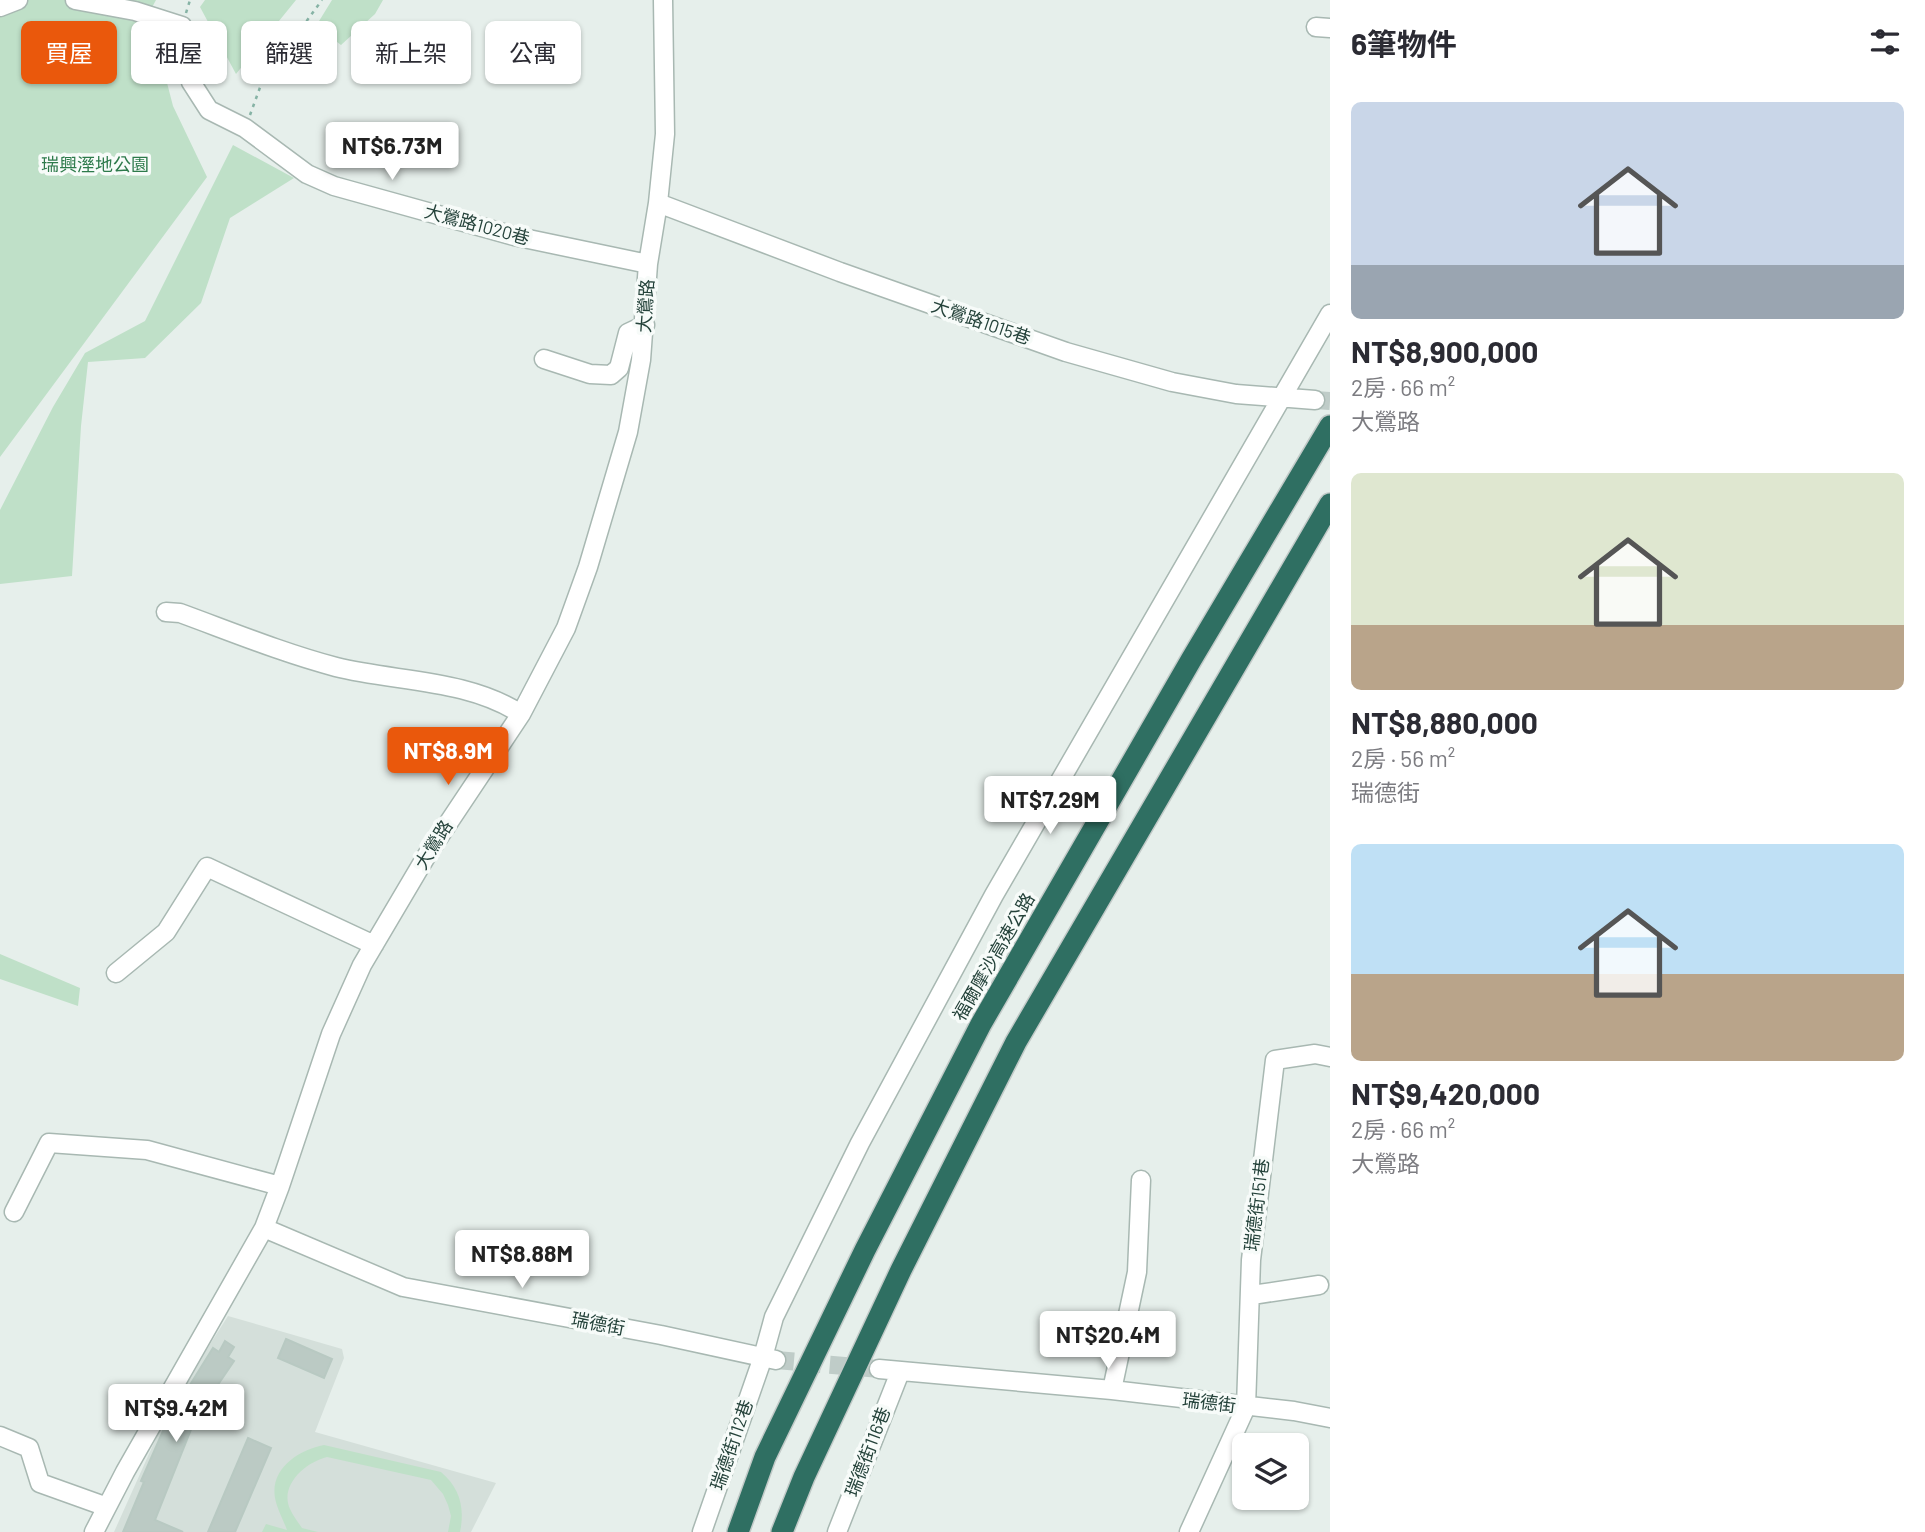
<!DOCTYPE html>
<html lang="zh-TW">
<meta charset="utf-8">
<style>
:root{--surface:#fff;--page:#f2f2f3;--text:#2b2b33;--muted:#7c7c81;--accent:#ea580c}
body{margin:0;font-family:Barlow,"Noto Sans TC",sans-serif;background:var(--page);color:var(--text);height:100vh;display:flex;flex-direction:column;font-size:26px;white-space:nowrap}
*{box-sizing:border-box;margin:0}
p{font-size:23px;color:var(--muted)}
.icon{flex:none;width:38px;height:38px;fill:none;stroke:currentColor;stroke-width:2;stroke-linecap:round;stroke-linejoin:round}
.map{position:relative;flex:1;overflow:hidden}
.side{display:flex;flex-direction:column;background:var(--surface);width:595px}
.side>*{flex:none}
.banner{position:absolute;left:21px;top:21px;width:665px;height:63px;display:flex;gap:14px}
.controls{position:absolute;left:1232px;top:1433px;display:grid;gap:14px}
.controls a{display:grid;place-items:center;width:77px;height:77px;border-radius:10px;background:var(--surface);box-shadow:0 2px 5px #0004;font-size:35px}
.price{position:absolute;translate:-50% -60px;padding:0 16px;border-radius:7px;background:#fff;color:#222;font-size:23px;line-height:46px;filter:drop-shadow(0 2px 4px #0008)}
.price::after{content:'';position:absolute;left:50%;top:42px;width:21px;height:16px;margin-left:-10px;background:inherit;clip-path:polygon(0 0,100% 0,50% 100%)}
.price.current{background:var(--accent);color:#fff}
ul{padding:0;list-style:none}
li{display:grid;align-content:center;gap:14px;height:371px;padding:0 21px}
li span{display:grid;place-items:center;height:217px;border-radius:10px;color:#555}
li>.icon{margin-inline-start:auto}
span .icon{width:126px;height:126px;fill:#fffc;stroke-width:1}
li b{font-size:30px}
h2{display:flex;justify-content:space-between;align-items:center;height:84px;padding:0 21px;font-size:30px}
.chip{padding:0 24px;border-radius:10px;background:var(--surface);box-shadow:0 2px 5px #0004;font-size:24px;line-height:63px}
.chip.current{background:var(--accent);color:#fff}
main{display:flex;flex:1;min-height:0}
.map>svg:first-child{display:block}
</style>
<main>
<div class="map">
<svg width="1330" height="1532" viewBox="0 0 1330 1532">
<rect width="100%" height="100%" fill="#e6efeb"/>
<path fill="#d4dfda" d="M228,1316L342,1349L344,1358L315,1432L496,1483L471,1532H114L170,1407Z"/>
<path fill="#bfe0c8" d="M0,0H156L149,13L173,106L207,177L0,457Z
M205,0H296L236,74L200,7Z
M332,0H383L375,14L341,45L316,26Z
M233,145L294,178L230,218L201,303L145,358L88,362L81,426L72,576L0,584V510L53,407L85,353L145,321Z
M0,954L80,988L78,1006L0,979Z
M324,1445L441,1472C460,1488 465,1508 460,1532H448L451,1516L448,1505L443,1494L431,1480L327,1457C306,1462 279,1485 290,1509C293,1516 298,1522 302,1528L318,1532H262L266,1524L287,1530C283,1519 277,1509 275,1498C270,1468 299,1450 324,1445Z"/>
<path fill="#bbcac4" stroke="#b8c9c2" stroke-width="2" d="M286,1339L332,1359L324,1378L278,1358Z
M225,1341L234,1347L228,1357L234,1361L196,1417L155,1520L183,1532H123L144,1482L141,1481L167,1422L213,1348L219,1352Z
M248,1438L271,1448L235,1532H208Z"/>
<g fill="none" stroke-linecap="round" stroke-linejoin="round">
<path stroke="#bfccc8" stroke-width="18" stroke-dasharray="18 9" stroke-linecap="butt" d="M1315,400L1330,401
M776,1360L879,1369"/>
<defs>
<path id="minor" d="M75,0L135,11L182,26L191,82L209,110L245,128L307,174L334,186L514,236L648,264
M0,7L18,0
M1316,27L1330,28
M658,203L840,272L1066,352L1172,382L1236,394L1315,400
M544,359L590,374L611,375L619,368L628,333L645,325
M166,612L180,613C232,632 283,653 336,667C397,682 467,679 521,714
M116,973L166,932L207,867L374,945
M14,1212L49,1143L147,1150L280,1186
M264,1228L403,1287L661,1335L776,1360
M1252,1295L1319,1285
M879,1369L1112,1390L1294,1411L1330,1418
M1112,1390L1137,1272L1141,1180
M0,1436L29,1448L40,1483L107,1507
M94,1532L125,1472L264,1228L280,1186L331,1034L362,965L427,855L521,714L566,628L588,567L628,432L641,360L648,264L658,203L665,134L663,0
M702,1532L763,1357L774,1317L860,1143L994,895L1330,314
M837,1532L900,1372
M1189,1532L1246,1407L1251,1260L1275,1060L1315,1054L1330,1057"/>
<path id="highway" d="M738,1532L765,1457L865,1250L981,1024L1191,660L1330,426
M782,1532L804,1477L901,1270L1016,1042L1330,504"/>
</defs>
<use href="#minor" stroke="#a8b8b2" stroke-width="21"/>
<use href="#highway" stroke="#c2cac8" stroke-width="24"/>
<path stroke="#86b3a5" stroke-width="2.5" stroke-dasharray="3.5 5" stroke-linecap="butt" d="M186,13L190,0
M250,115L262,82L322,0"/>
<use href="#minor" stroke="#fff" stroke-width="18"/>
<use href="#highway" stroke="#2f6f62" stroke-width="21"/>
</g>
<g text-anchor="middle" stroke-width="7" stroke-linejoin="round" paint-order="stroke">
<g font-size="18" fill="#2d7a4b" stroke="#f7fbf9">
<text x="95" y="171">瑞興溼地公園</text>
</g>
<g font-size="18" fill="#24423a" stroke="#f7fbf9">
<text transform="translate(477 225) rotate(15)" y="6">大鶯路1020巷</text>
<text transform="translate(646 306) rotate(-86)" y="6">大鶯路</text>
<text transform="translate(981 322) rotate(19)" y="6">大鶯路1015巷</text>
<text transform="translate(434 845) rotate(-58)" y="6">大鶯路</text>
<text transform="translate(994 957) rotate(-60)" y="6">福爾摩沙高速公路</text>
<text transform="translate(1257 1205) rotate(-83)" y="6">瑞德街151巷</text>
<text transform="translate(598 1324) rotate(11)" y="6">瑞德街</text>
<text transform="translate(1209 1403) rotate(7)" y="6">瑞德街</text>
<text transform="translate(732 1445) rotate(-71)" y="6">瑞德街112巷</text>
<text transform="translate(868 1452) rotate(-69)" y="6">瑞德街116巷</text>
</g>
</g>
</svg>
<div class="controls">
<a><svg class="icon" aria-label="layers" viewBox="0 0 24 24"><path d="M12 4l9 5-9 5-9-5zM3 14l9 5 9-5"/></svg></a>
</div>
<b class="price" style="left:392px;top:182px">NT$6.73M</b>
<b class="price current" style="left:448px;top:787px">NT$8.9M</b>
<b class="price" style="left:1050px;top:836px">NT$7.29M</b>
<b class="price" style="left:522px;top:1290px">NT$8.88M</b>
<b class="price" style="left:1108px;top:1371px">NT$20.4M</b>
<b class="price" style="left:176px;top:1444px">NT$9.42M</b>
<div class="banner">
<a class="chip current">買屋</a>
<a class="chip">租屋</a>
<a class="chip">篩選</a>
<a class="chip">新上架</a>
<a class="chip">公寓</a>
</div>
</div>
<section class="side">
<h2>6筆物件<svg class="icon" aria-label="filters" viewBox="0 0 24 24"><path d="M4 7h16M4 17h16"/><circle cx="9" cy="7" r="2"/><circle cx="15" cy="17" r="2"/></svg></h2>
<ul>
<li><span style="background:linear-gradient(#c9d6e8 75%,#9aa5b1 0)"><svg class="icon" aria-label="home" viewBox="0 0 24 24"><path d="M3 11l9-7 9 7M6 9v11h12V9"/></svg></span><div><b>NT$8,900,000</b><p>2房 · 66 m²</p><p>大鶯路</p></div></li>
<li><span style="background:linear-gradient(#dfe7d0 70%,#b9a48a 0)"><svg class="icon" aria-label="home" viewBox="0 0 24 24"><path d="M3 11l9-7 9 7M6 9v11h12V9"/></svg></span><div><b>NT$8,880,000</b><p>2房 · 56 m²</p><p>瑞德街</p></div></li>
<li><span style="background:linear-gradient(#bfe0f5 60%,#b9a48a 0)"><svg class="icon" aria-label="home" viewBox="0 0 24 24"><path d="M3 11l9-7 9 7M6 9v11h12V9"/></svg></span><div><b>NT$9,420,000</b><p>2房 · 66 m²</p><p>大鶯路</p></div></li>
</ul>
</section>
</main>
